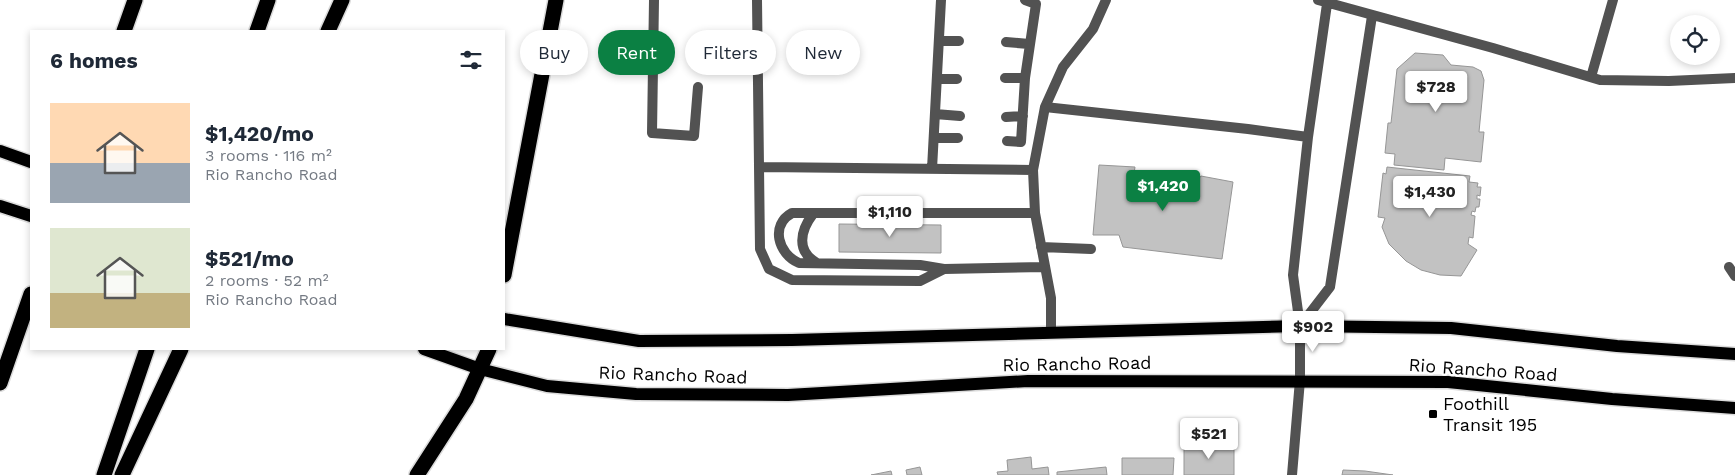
<!DOCTYPE html>
<meta charset="utf-8">
<style>
:root{--surface:#fff;--page:#f6f6f7;--text:#1f2937;--muted:#747a83;--accent:#0b8043}
body{margin:0;font-family:"Work Sans",sans-serif;background:var(--page);color:var(--text);height:100vh;display:flex;flex-direction:column;font-size:19px;white-space:nowrap}
*{box-sizing:border-box;margin:0}
p{font-size:16px;color:var(--muted)}
.icon{flex:none;width:28px;height:28px;fill:none;stroke:currentColor;stroke-width:2;stroke-linecap:round;stroke-linejoin:round}
.map{position:relative;flex:1;overflow:hidden}
.drawer{position:absolute;left:30px;top:30px;width:475px;height:320px;display:flex;flex-direction:column;background:var(--surface);border-radius:0px;box-shadow:0 2px 8px #0003}
.drawer>*{flex:none}
.banner{position:absolute;left:520px;top:30px;width:475px;height:45px;display:flex;gap:10px}
.fabs{position:absolute;left:1670px;top:15px;display:grid;gap:10px}
.fabs a{display:grid;place-items:center;width:50px;height:50px;border-radius:50%;background:var(--surface);box-shadow:0 2px 8px #0003;font-size:25px}
.price{position:absolute;translate:-50% -42px;padding:0 11px;border-radius:5px;background:#fff;color:#222;font-size:16px;line-height:32px;filter:drop-shadow(0 1px 2px #0008)}
.price::after{content:'';position:absolute;left:50%;top:30px;width:15px;height:11px;margin-left:-8px;background:inherit;clip-path:polygon(0 0,100% 0,50% 100%)}
.price.selected{background:var(--accent);color:#fff}
ul{padding:0;list-style:none}
li{display:flex;align-items:center;gap:15px;height:125px;padding:0 20px}
li span{display:grid;place-items:center;flex:none;width:140px;height:100px;border-radius:0px;color:#555}
li>.icon{margin-inline-start:auto}
span .icon{width:60px;height:60px;fill:#fffc;stroke-width:1}
li b{font-size:21px}
h2{display:flex;justify-content:space-between;align-items:center;height:60px;padding:0 20px;font-size:21px}
.tag{padding:0 18px;border-radius:22px;background:var(--surface);box-shadow:0 2px 8px #0003;font-size:18px;line-height:45px}
.tag.selected{background:var(--accent);color:#fff}
.map>svg:first-child{display:block}
</style>
<div class="map">
<svg width="1735" height="475" viewBox="0 0 1735 475">
<rect width="100%" height="100%" fill="#fff"/>
<path fill="#c2c2c2" stroke="#969696" d="M1415,53L1443,55L1451,65L1473,67L1481,71L1484,80L1479,132H1484L1481,162L1445,158L1444,170L1394,165L1395,154L1385,153L1388,123H1391L1397,69Z
M1099,165L1135,167L1134,174L1193,186L1201,176L1233,182L1222,259L1123,247L1119,235H1093Z
M1387,167L1470,176L1469,182L1478,183L1477,187H1481L1480,196L1477,195V199H1480L1479,207H1476L1475,212L1472,211L1471,215L1475,216L1473,238L1469,237L1468,244L1477,250L1461,276L1440,275L1421,270L1406,261L1389,244L1382,227L1385,218L1378,217L1383,173L1386,174Z
M839,224L941,225V253L839,252Z
M1184,446H1234V475H1184Z
M1031,457L1032,469L1048,467L1049,475H998L997,472L1008,471L1007,460Z
M1122,458H1174L1173,475H1122Z
M920,467L922,475H907L906,470Z
M1106,467L1107,475H1057V472Z
M1343,470L1365,471L1393,475H1342Z
M891,471L892,475H871Z"/>
<g fill="none" stroke-linecap="round" stroke-linejoin="round">
<defs>
<path id="primary" d="M0,151L31,162
M0,206L31,216
M504,319L639,341L792,340L1300,326L1451,328L1617,346L1735,354
M424,349L480,369L547,386L636,394L788,395L1028,381L1448,382L1612,399L1735,408"/>
<path id="highway" d="M124,31L135,0
M257,31L268,0
M328,31L342,0
M504,275L556,0
M0,383L31,294
M104,475L147,349
M122,475L181,349
M417,475L466,399L489,349"/>
</defs>
<use href="#primary" stroke="#dbdbdb" stroke-width="15"/>
<use href="#highway" stroke="#dbdbdb" stroke-width="18"/>
<path stroke="#525252" stroke-width="10" d="M654,0L652,133L694,136L698,87
M757,0L760,249L769,269L792,280L920,281L944,269L1045,267
M1318,0L1493,48L1600,80L1669,81L1735,78
M939,41H959
M1006,42L1029,44
M1591,77L1613,0
M1005,78H1025
M937,79H957
M1045,107L1248,129L1308,137
M935,114L960,116
M1006,117L1023,116
M934,138H958
M1007,141L1021,142L1025,78L1036,4L1025,0
M761,167L1033,170
M932,169L941,0
M813,214C800,231 796,251 817,263
M1041,247L1091,249
M1729,267L1735,276
M944,269L920,265L799,263C778,254 770,225 792,213H1035
M1300,326L1293,275L1308,137L1327,4
M1300,326L1330,287L1372,16
M1051,331V298L1035,213L1033,170L1045,107L1063,67L1093,29L1106,0"/>
<path stroke="#525252" stroke-width="10" d="M1292,475L1300,380V326"/>
<use href="#primary" stroke="#000" stroke-width="12"/>
<use href="#highway" stroke="#000" stroke-width="15"/>
</g>
<rect fill="#000" stroke="#fff" stroke-width="2" x="1428" y="409" width="10" height="10" rx="2.5"/>
<g text-anchor="middle" stroke-width="4.5" stroke-linejoin="round" paint-order="stroke">
<g font-size="18" fill="#000" stroke="#fff">
<text transform="translate(1077 364) rotate(-1)" y="6">Rio Rancho Road</text>
<text transform="translate(1483 370) rotate(4)" y="6">Rio Rancho Road</text>
<text transform="translate(673 375) rotate(2)" y="6">Rio Rancho Road</text>
</g>
<g font-size="18" fill="#000" stroke="#fff" text-anchor="start">
<text x="1443" y="410">Foothill<tspan x="1443" dy="21">Transit 195</tspan></text>
</g>
</g>
</svg>
<div class="fabs">
<a><svg class="icon" aria-label="locate" viewBox="0 0 24 24"><circle cx="12" cy="12" r="6"/><path d="M12 2v4M12 18v4M2 12h4M18 12h4"/></svg></a>
</div>
<b class="price" style="left:1436px;top:113px">$728</b>
<b class="price selected" style="left:1163px;top:212px">$1,420</b>
<b class="price" style="left:1430px;top:218px">$1,430</b>
<b class="price" style="left:890px;top:238px">$1,110</b>
<b class="price" style="left:1313px;top:353px">$902</b>
<b class="price" style="left:1209px;top:460px">$521</b>
<div class="banner">
<a class="tag">Buy</a>
<a class="tag selected">Rent</a>
<a class="tag">Filters</a>
<a class="tag">New</a>
</div>
<section class="drawer">
<h2>6 homes<svg class="icon" aria-label="filters" viewBox="0 0 24 24"><path d="M4 7h16M4 17h16"/><circle cx="9" cy="7" r="2"/><circle cx="15" cy="17" r="2"/></svg></h2>
<ul>
<li><span style="background:linear-gradient(#ffd9b3 60%,#9aa5b1 0)"><svg class="icon" aria-label="home" viewBox="0 0 24 24"><path d="M3 11l9-7 9 7M6 9v11h12V9"/></svg></span><div><b>$1,420/mo</b><p>3 rooms · 116 m²</p><p>Rio Rancho Road</p></div></li>
<li><span style="background:linear-gradient(#dfe7d0 65%,#c2b280 0)"><svg class="icon" aria-label="home" viewBox="0 0 24 24"><path d="M3 11l9-7 9 7M6 9v11h12V9"/></svg></span><div><b>$521/mo</b><p>2 rooms · 52 m²</p><p>Rio Rancho Road</p></div></li>
</ul>
</section>
</div>
